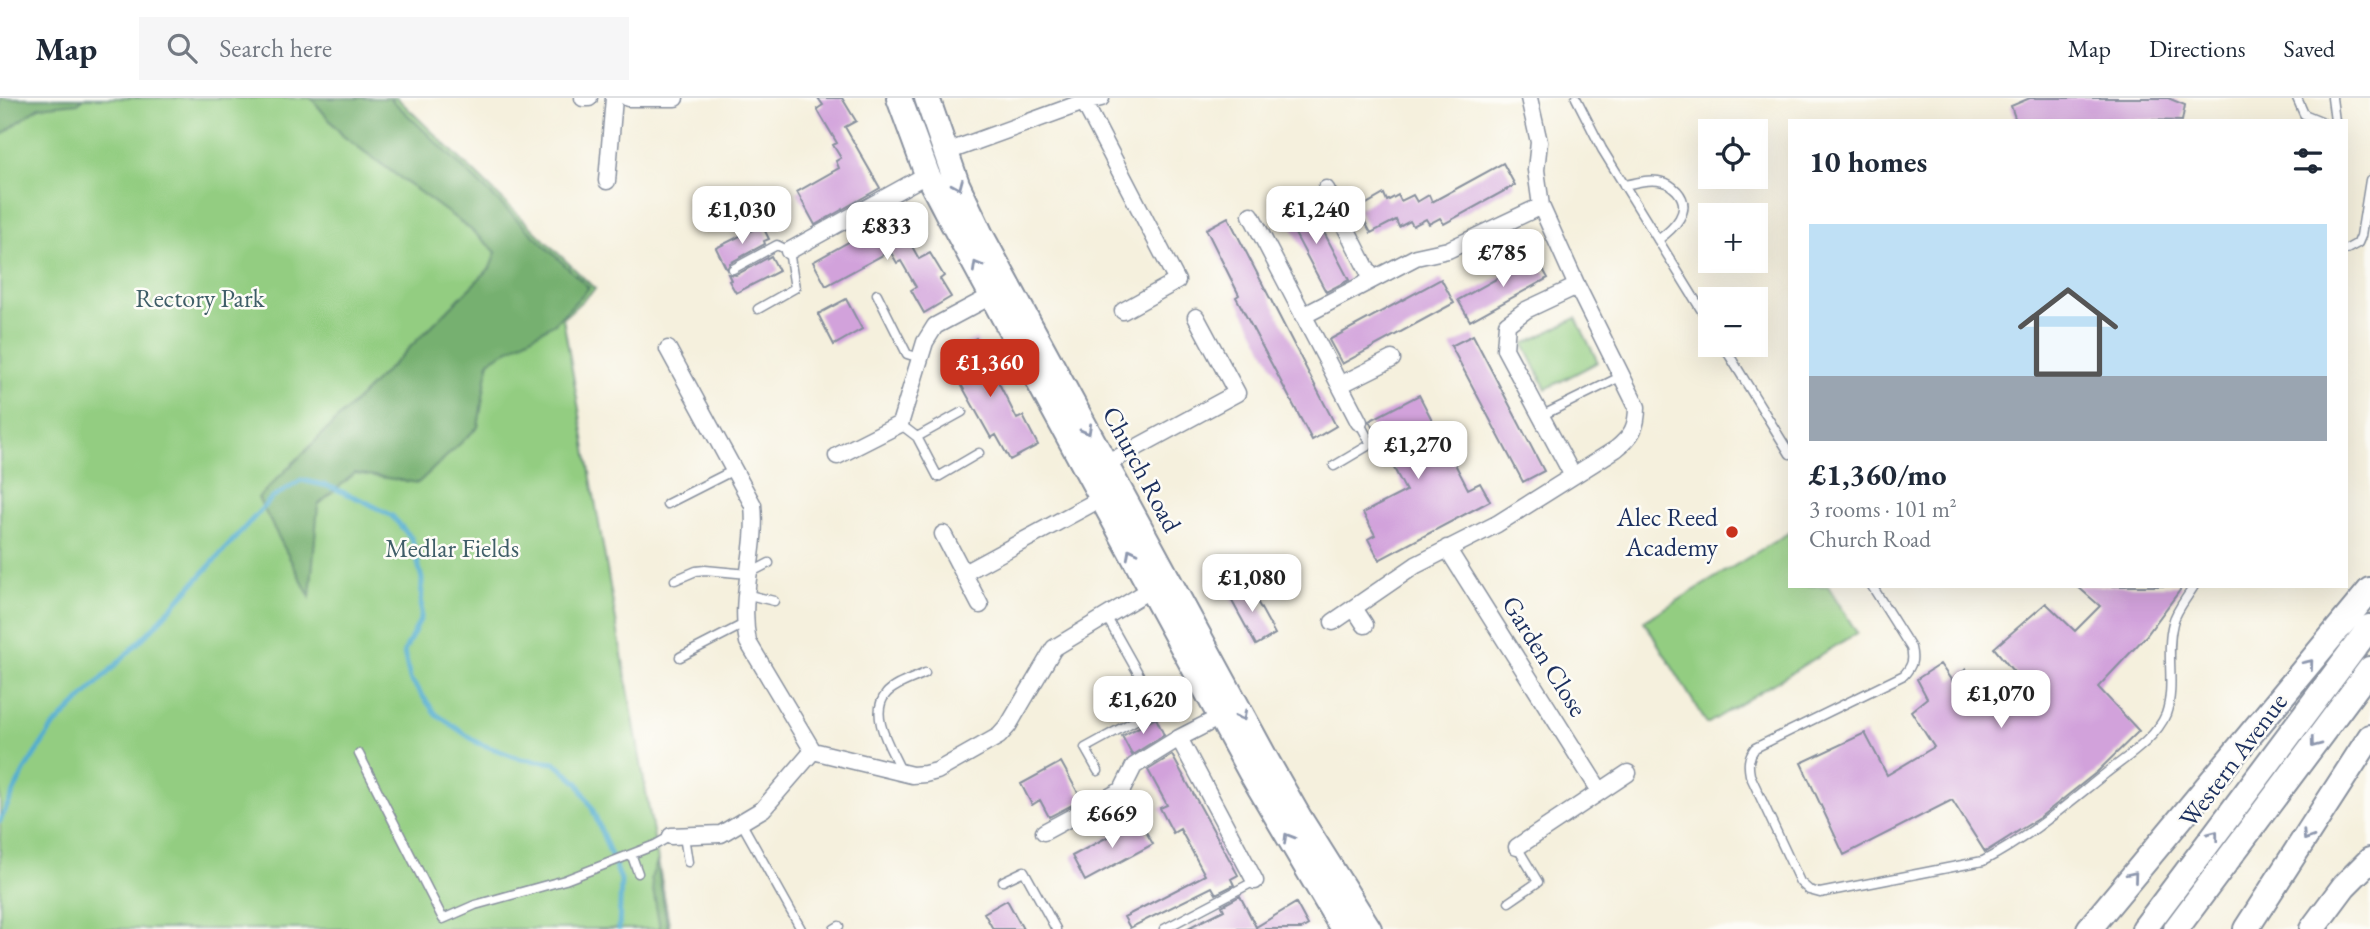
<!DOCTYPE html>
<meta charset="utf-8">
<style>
:root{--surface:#fff;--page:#f6f6f7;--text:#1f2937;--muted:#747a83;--line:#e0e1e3;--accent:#c8321e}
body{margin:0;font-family:"EB Garamond",serif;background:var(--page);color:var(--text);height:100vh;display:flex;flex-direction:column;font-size:26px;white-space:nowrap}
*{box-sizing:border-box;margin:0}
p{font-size:23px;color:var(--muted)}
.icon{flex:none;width:38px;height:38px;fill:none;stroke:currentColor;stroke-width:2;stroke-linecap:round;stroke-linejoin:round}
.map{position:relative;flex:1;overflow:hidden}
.drawer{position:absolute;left:1788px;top:21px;width:560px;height:469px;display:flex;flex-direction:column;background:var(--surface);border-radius:0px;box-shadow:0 7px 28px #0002}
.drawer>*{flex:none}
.controls{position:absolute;left:1698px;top:21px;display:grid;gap:14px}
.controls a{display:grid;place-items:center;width:70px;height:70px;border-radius:0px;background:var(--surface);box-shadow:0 7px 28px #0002;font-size:35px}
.price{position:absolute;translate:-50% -60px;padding:0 16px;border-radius:14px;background:#fff;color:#222;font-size:23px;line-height:46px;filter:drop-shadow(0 2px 4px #0008)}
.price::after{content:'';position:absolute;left:50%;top:42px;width:21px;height:16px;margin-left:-10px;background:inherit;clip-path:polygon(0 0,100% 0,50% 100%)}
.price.on{background:var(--accent);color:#fff}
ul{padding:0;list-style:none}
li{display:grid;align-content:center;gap:14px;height:371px;padding:0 21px}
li+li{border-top:2px solid var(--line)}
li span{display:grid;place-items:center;height:217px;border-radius:0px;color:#555}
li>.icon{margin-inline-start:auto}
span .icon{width:126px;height:126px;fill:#fffc;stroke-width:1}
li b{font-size:30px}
h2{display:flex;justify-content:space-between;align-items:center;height:84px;padding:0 21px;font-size:30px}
header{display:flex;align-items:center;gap:42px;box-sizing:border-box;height:98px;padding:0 35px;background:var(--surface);border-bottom:2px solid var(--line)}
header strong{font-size:33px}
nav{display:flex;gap:38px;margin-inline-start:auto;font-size:24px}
.search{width:490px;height:63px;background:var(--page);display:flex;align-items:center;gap:18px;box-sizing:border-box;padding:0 24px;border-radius:0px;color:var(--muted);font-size:26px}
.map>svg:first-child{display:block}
</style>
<header>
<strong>Map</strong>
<div class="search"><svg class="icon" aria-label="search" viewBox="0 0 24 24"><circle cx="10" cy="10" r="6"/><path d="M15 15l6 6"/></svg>Search here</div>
<nav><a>Map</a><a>Directions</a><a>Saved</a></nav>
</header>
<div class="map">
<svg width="2370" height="831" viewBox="0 0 2370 831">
<rect width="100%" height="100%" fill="#fdfcf7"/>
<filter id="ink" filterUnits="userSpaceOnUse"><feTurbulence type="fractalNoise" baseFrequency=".0143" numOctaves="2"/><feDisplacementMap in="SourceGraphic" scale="14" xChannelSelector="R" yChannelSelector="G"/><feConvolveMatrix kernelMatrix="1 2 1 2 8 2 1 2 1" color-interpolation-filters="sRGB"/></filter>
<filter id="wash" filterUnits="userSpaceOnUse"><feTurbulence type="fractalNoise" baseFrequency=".00686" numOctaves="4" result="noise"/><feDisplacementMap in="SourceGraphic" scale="28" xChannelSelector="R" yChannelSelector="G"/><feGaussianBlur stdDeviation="1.57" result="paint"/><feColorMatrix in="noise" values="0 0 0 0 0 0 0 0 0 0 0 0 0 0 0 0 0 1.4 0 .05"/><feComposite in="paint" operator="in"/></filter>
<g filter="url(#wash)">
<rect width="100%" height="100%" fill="#f5f0dd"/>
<path fill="#93cd81" stroke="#577e70" stroke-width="2" d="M0,0H397L595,191L563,220L670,831H0Z
M1576,220L1598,264L1546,291L1524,246Z
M1790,434V488H1828L1857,535L1707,626L1644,523Z"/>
<path fill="#76b06f" stroke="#487066" stroke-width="2" d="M0,0H84L78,5L39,9L0,38Z
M311,0H390L589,190L555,225L489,263L478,329L418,385L355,375L318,407L310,499L258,400L490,170L496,154L470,131L343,38Z
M657,764L668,831H660L651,780Z"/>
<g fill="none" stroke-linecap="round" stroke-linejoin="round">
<path stroke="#51adcf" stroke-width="5" d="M0,723L24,673L52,630L151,532L271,401L301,382L328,388L364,403L392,418L412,441L422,481L421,520L404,554L410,581L436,616L478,645L521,661L555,665L578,685L592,710L621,782L619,831"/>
</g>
<g id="blocks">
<path fill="#d2a2db" d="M818,0H842L856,23L845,29L880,90L815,127L797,94L839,70L836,63L841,60L833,47L837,45L817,11L823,7Z
M2030,0H2168L2185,7L2182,23L2107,21L2091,23H2016L2011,8Z
M1503,65L1515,87L1444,126L1440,120L1429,126L1426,121L1413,128L1410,123L1399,129L1396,122L1371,135L1358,111L1384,96L1387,103L1398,97L1401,103L1413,97L1417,104L1429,97L1432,104Z
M1307,102L1349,182L1326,194L1284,115Z
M895,118L919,161L930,155L944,178L940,181L951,199L924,215L911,192L916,189L901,163L897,165L890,153L826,188L813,164Z
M1228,119L1336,328L1312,342L1236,199L1239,197L1206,131Z
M762,127L769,141L764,143L765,146L730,165L727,172L716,150Z
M771,158L779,173L736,195L729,183L731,182L728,176L736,177Z
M1536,159L1548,180L1470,223L1458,202Z
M1441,181L1454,205L1342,266L1329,242Z
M846,201L862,231L834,247L818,216Z
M1473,237L1544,373L1523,384L1451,248Z
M976,240L1017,321L1023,318L1038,347L1010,362L996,337L991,340L944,256Z
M1419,297L1468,391L1480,385L1490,403L1379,462L1368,441L1375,437L1363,415L1406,393L1369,323Z
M1247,485L1275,536L1256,547L1228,496Z
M2077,488H2183L2146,538L2098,589L2139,633L2097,674L2039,720L1985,754L1952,702L1844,757L1801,665L1865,635L1887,677L1934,649L1911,613L1927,600L1917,581L1940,566L1952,583L1966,571L1992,608L2022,584L1994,550L2046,505L2075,533L2100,508Z
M1156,620L1164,637L1132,657L1122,638Z
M1172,657L1238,777L1231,781L1234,787L1216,796L1212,789L1130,830L1124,819L1205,777L1180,731L1173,735L1160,710L1167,707L1148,672Z
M1061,664L1082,702L1049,719L1040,702L1032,707L1021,686Z
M1139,722L1153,746L1085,783L1072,758Z
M1240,798L1256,829L1296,805L1308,827L1301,831H1186L1224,812L1222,808Z
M1007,802L1023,831H993L984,815Z"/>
</g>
</g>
<g filter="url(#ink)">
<use href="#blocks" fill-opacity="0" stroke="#88909e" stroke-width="2"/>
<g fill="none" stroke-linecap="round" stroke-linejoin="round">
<defs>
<path id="service" d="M1576,0L1602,51L1710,226
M2297,0L2304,16L2321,23
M2332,0L2335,23
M1624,87C1636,85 1650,80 1663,84C1668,85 1673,89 1677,93C1694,112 1673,131 1658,142
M2347,151L2358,145L2361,138L2370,82
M733,171L777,147L789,153L795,190L758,211
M877,196L907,256L920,260
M1723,247L1790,356
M1541,318L1622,278
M900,326L917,339L938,379L979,355
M917,339L962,314
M1334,368L1371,346L1359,324
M667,406L734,372
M675,482L696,473L705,472L748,476L769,465
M1872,488L1911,550C1914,562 1912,568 1904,577L1755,650C1748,659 1748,667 1750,677L1800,784L1809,792L1820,795L1983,763C2028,740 2066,707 2105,676C2125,660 2156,641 2166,616C2176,587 2165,555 2173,525C2176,512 2187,500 2194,488
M745,496L774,503
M1106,518L1151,598
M680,559L744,526
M359,656L443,821L475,807L565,782L655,747L671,738
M901,673C892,652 868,617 886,596C894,586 913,581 925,575
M1098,673L1085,650L1200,587
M741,724L801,831
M684,738L688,764
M633,761L638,775
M1003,783L1024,773L1056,831
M1509,804L1538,784L1517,749
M834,831L839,828
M1164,831L1255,783"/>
<path id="minor" d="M583,0H589
M628,0H675
M1084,4L1177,183L1123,213
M944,55L1084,4L1101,0
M607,83L614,0
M1326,91L1372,181
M1251,117L1359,324
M789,153L917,82
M1303,218L1416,159L1448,152L1541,108
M668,251L753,407C758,454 738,497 748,544L813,653L912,677L925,676L937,673L999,638L1008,628L1054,550L1151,491
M1340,287L1392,261
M837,358L900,326L925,244L935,228L993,197
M1106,366L1237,295L1196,219
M1573,378L1505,251L1507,226L1526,212L1577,188
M943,436L980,507
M1447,450L1600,693
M964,475L1102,400
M1354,510L1365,527
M1333,524L1416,467L1497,426L1616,351C1632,338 1637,329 1637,309L1577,188L1541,108L1536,72L1539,44L1529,0
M1179,640L1255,783
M1044,734L1122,692L1134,668L1179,640L1220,619
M671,738L721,736L763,711L813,653
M1517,749L1628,675"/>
<path id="trunk" d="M899,0L927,76L951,122L1251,675L1343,831
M927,0L957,86L982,139L1268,665L1300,721L1369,831
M2089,831L2370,492
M2144,831L2370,529
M2176,831L2370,571
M2246,831L2370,639
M2312,831L2344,788L2370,762"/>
</defs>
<use href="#service" stroke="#88909e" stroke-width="11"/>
<use href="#minor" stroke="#88909e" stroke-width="19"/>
<use href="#trunk" stroke="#88909e" stroke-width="28"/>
<use href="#service" stroke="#fff" stroke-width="8"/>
<use href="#minor" stroke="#fff" stroke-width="16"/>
<use href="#trunk" stroke="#fff" stroke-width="24"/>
</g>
<defs><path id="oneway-chevron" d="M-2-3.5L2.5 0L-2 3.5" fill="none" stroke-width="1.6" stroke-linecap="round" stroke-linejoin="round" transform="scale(1.75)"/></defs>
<g stroke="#8d97ae">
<use href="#oneway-chevron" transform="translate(958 87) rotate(67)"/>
<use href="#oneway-chevron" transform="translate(977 168) rotate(-119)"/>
<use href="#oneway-chevron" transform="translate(1087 332) rotate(61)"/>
<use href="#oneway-chevron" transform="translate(1131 455) rotate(-118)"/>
<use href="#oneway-chevron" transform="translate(2309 566) rotate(-50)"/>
<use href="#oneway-chevron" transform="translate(1242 618) rotate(61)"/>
<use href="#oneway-chevron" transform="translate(2315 645) rotate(127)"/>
<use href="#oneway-chevron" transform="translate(2214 737) rotate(-53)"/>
<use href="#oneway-chevron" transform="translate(2307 738) rotate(123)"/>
<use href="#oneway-chevron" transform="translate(1288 740) rotate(-121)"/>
<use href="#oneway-chevron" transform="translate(2133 778) rotate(-50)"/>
</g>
</g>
<circle fill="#c8321e" stroke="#fdfcf7" stroke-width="2.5" cx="1732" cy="434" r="7"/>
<g text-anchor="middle" stroke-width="5" stroke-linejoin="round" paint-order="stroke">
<g font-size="26" fill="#3f5e68" stroke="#fdfcf7">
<text x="200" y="209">Rectory Park</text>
<text x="452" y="459">Medlar Fields</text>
</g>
<g font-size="26" fill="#1b2f5e" stroke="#fdfcf7">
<text transform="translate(1142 371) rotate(62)" y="9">Church Road</text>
<text transform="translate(1545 558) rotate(58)" y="9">Garden Close</text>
<text transform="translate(2233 662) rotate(-53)" y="9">Western Avenue</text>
</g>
<g font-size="26" fill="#1b2f5e" stroke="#fdfcf7" text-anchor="end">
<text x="1718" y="428">Alec Reed<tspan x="1718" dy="30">Academy</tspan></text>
</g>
</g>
</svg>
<div class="controls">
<a><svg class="icon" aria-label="locate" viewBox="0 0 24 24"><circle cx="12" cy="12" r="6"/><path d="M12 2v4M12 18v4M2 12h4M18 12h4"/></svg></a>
<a>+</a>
<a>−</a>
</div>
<b class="price" style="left:742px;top:148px">£1,030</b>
<b class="price" style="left:1316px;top:148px">£1,240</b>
<b class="price" style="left:887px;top:164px">£833</b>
<b class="price" style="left:1503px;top:191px">£785</b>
<b class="price on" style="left:990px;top:301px">£1,360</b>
<b class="price" style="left:1418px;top:383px">£1,270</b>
<b class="price" style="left:1252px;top:516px">£1,080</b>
<b class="price" style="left:2001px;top:632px">£1,070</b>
<b class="price" style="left:1143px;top:638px">£1,620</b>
<b class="price" style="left:1112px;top:752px">£669</b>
<section class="drawer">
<h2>10 homes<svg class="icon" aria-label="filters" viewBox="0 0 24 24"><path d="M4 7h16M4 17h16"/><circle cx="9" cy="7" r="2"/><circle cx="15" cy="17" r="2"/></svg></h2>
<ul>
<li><span style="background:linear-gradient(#bfe0f5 70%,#9aa5b1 0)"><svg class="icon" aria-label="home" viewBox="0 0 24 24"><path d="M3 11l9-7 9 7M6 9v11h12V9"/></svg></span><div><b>£1,360/mo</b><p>3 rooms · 101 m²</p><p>Church Road</p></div></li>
</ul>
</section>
</div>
